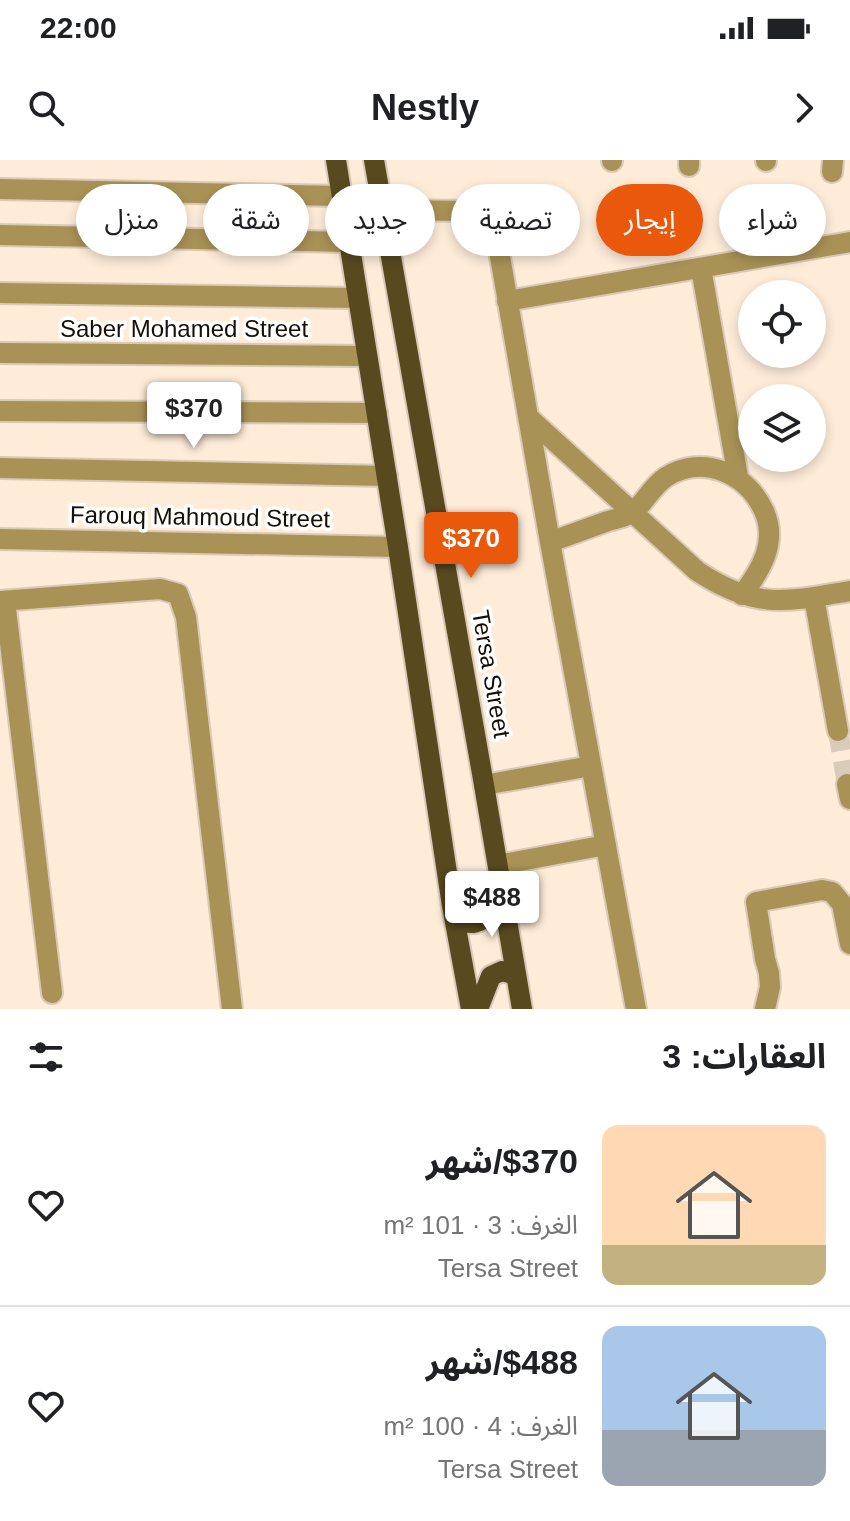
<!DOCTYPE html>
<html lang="ar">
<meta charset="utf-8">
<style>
:root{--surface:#fff;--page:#f6f6f6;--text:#202124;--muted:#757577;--line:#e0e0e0;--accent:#ea580c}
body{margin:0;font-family:Helvetica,"Noto Sans Arabic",sans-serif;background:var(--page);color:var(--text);direction:rtl;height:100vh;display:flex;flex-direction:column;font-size:30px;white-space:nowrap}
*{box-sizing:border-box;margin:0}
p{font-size:26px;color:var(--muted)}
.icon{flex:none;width:44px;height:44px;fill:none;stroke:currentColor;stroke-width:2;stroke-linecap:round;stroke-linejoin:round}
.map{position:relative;height:849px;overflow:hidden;direction:ltr}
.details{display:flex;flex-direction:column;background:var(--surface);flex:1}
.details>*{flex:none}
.banner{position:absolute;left:24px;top:24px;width:802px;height:72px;direction:rtl;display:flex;gap:16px}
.tools{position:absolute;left:738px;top:120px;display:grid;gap:16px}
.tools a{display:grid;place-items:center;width:88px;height:88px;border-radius:50%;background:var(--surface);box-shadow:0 4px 12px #0003;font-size:40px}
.price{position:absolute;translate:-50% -68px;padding:0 18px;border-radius:8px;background:#fff;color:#222;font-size:26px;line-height:52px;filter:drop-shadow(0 2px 4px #0008)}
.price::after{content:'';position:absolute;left:50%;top:48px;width:24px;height:18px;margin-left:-12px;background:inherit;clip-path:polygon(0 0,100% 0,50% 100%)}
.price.active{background:var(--accent);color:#fff}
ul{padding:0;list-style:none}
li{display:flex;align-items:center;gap:24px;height:200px;padding:0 24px}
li+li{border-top:2px solid var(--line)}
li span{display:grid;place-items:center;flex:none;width:224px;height:160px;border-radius:16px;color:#555}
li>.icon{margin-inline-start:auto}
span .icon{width:96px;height:96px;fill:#fffc;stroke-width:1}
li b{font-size:34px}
h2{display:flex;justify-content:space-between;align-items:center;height:96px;padding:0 24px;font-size:34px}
.pill{padding:0 28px;border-radius:36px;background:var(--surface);box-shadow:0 4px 12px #0003;font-size:28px;line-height:72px}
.pill.active{background:var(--accent);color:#fff}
.status{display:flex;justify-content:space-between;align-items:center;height:56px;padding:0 40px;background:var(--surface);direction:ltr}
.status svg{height:22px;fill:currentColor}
header{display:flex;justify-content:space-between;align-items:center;height:104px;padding:0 24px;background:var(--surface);font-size:36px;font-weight:600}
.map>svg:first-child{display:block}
</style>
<div class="status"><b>22:00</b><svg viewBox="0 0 49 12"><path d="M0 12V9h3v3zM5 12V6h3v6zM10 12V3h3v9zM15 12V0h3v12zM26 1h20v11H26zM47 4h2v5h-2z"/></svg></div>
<header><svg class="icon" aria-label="forward" viewBox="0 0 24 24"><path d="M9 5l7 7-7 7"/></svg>Nestly<svg class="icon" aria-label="search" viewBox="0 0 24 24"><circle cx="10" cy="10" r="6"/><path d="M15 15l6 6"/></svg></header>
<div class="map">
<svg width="850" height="849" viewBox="0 0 850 849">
<rect width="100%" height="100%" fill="#feecd9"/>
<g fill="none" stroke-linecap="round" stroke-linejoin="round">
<path stroke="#dbcbb9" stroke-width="20" stroke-dasharray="20 10" stroke-linecap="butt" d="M838,571L847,624"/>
<defs>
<path id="minor" d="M612,1V0
M766,1V0
M689,6V0
M832,12L833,0
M0,29L341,36
M383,50L474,51C486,53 490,57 495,68L550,382L636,849
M0,75L349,82
M701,108L738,317
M0,133L358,138
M507,141L850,82
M0,193L367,196
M0,251L377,253
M528,257L697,411C756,450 785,442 850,431
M0,308L387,316
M0,379L398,387
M550,382C569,375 589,368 608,361C615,359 626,357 632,353C644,344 652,326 666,317C703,294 747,313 764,351C778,382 761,410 742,435
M814,437L838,571
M0,441L160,429L178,434L186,457L232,849
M5,441L52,833
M847,624L850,639
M484,625L591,606
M498,705L606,685
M765,849L770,827L769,813L765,799L756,742L822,730L832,732L842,744L850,784"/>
<path id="major" d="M336,0L398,387L452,746L471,849
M374,0L484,625L522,849
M452,746C454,750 455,754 458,757C468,768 484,763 489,750C493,740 494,729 497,719
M478,849L491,816L502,811L516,815"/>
</defs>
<use href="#minor" stroke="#d9c9b7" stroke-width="24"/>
<use href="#major" stroke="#d9c9b7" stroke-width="24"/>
<use href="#minor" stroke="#a89256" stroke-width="20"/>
<use href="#major" stroke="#58491f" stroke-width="20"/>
</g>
<g text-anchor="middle" stroke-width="7" stroke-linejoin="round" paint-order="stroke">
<g font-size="24" fill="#160f06" stroke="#fff">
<text x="184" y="177">Saber Mohamed Street</text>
<text transform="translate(200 357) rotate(1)" y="8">Farouq Mahmoud Street</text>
<text transform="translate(491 514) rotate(80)" y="8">Tersa Street</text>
</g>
</g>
</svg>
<div class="tools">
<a><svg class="icon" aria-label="locate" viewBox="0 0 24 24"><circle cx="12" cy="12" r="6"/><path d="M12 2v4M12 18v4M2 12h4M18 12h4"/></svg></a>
<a><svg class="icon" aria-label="layers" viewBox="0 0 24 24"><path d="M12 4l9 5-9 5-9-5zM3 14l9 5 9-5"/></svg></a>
</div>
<b class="price" style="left:194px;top:290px">$370</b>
<b class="price active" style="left:471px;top:420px">$370</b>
<b class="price" style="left:492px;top:779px">$488</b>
<div class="banner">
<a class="pill">شراء</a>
<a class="pill active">إيجار</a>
<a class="pill">تصفية</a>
<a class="pill">جديد</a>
<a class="pill">شقة</a>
<a class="pill">منزل</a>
</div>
</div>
<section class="details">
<h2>العقارات: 3<svg class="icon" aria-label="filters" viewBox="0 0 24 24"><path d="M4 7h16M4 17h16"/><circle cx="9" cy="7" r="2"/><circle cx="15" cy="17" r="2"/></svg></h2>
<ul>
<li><span style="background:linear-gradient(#ffd9b3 75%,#c2b280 0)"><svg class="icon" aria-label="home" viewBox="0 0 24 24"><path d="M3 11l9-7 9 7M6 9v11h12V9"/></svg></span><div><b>$370/شهر</b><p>الغرف: 3 · 101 m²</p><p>Tersa Street</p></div><svg class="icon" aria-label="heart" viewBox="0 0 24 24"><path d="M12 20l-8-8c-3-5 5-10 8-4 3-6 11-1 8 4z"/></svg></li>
<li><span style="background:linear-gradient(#a9c7e8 65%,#9aa5b1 0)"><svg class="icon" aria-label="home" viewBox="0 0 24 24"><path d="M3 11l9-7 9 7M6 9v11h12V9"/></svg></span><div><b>$488/شهر</b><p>الغرف: 4 · 100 m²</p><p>Tersa Street</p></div><svg class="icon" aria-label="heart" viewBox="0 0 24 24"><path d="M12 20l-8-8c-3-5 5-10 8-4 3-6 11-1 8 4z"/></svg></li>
</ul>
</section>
